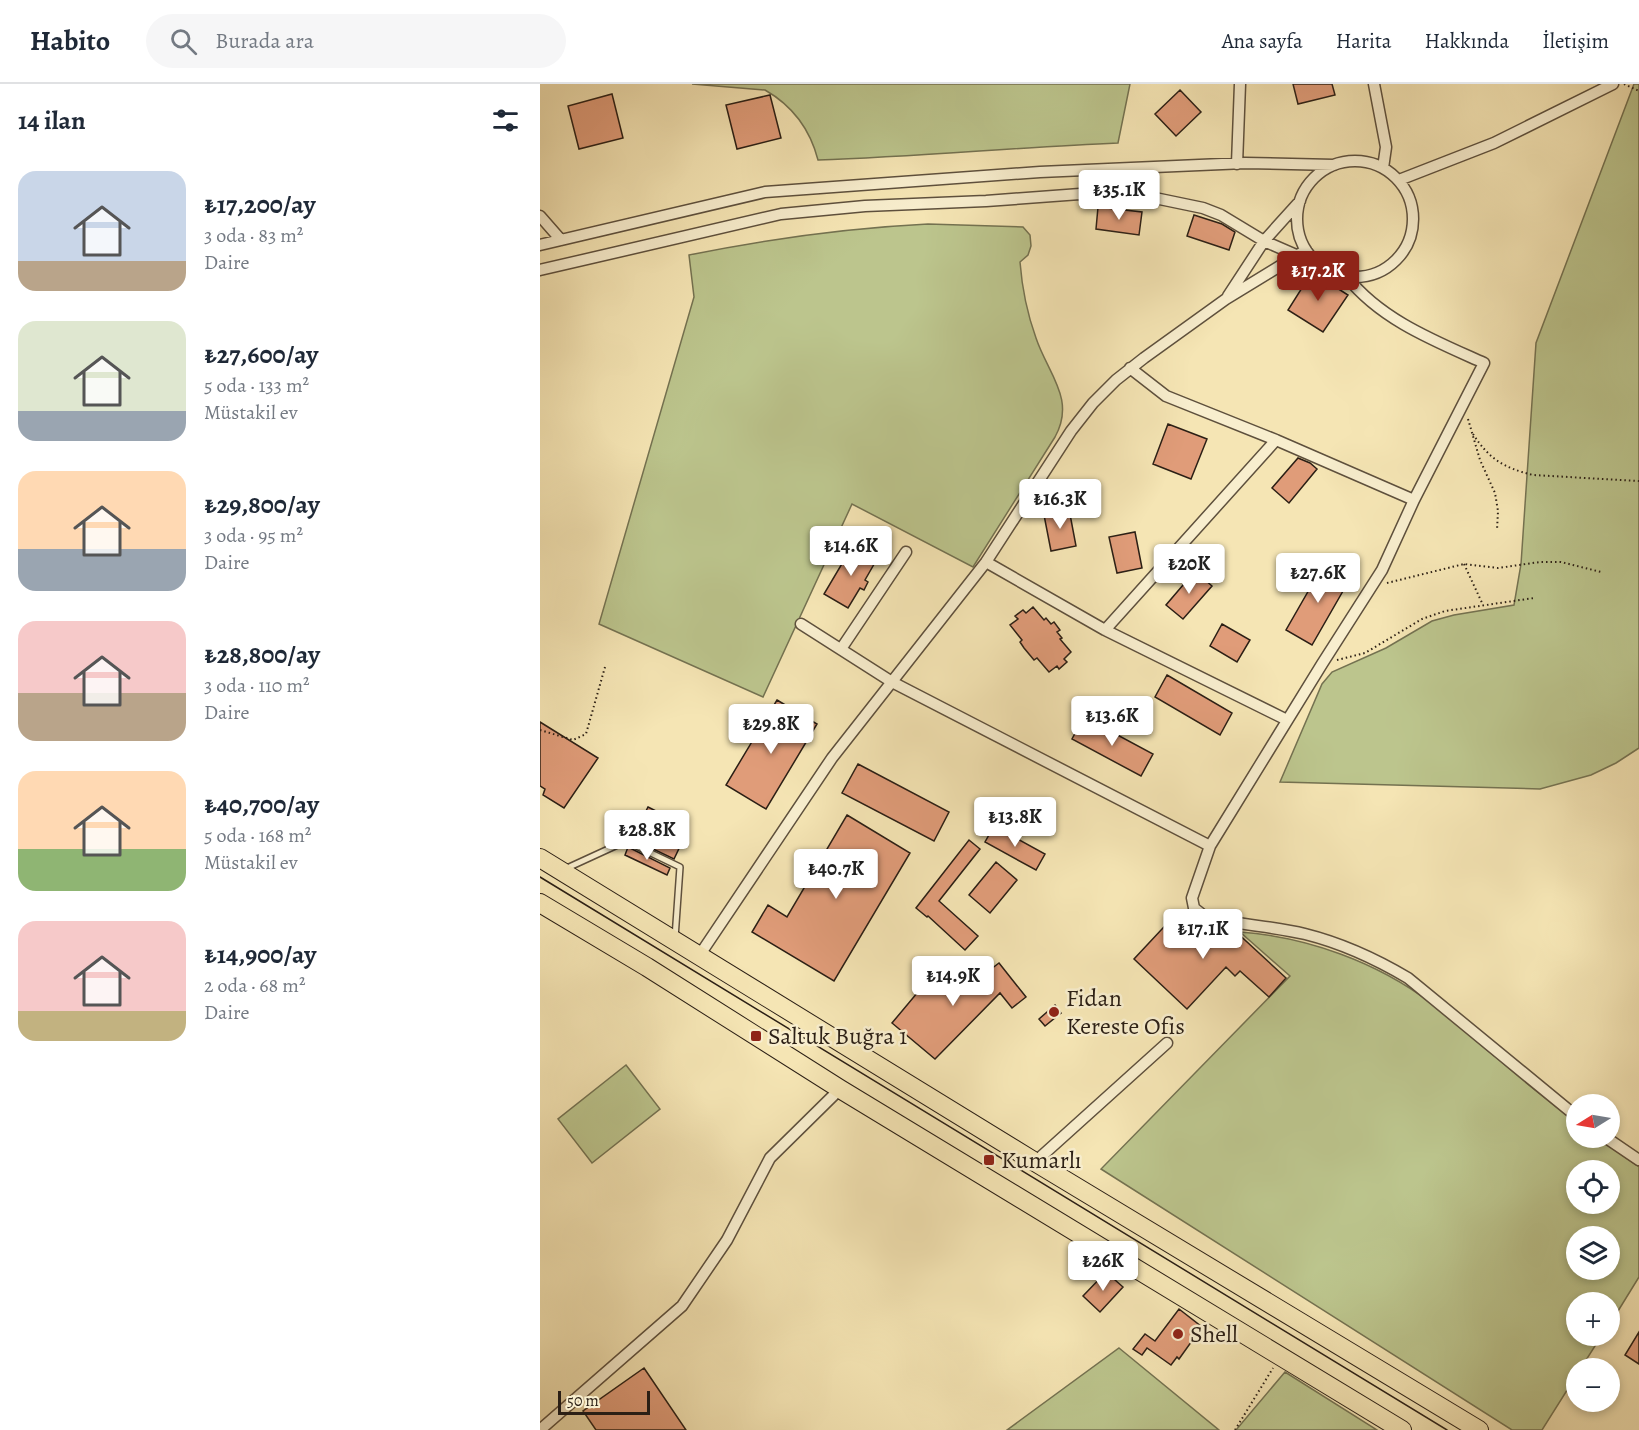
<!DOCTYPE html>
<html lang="tr">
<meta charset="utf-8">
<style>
:root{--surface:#fff;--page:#f6f6f7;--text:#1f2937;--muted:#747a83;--line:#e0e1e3;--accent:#8f2418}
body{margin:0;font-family:Alegreya,serif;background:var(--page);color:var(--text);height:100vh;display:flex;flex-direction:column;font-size:22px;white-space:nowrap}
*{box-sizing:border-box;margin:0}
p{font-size:20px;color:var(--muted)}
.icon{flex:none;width:33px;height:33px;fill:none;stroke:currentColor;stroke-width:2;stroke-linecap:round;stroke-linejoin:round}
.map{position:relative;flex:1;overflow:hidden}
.side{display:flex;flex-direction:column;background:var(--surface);width:540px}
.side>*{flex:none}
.needle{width:39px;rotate:259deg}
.buttons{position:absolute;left:1026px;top:1010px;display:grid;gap:12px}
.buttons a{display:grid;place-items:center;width:54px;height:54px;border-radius:50%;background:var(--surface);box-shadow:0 3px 9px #0003;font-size:30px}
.scale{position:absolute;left:18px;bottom:15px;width:92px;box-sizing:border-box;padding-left:6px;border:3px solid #2b1f15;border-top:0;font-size:16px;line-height:21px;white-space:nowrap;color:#2b1f15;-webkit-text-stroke:4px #f8eece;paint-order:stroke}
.price{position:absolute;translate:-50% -51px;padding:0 14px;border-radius:6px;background:#fff;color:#222;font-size:20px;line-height:39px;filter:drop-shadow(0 2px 3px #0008)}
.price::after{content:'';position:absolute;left:50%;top:36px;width:18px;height:14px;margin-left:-9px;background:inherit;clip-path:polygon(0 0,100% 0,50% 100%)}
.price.on{background:var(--accent);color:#fff}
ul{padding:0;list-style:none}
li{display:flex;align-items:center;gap:18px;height:150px;padding:0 18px}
li span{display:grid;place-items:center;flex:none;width:168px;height:120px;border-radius:18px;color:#555}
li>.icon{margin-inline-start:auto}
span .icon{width:72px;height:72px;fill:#fffc;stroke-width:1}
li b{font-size:26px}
h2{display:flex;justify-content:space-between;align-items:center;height:72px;padding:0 18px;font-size:26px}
header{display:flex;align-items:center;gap:36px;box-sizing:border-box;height:84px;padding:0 30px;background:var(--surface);border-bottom:2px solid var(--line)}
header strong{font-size:28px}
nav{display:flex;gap:33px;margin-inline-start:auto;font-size:21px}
.search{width:420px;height:54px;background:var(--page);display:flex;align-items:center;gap:15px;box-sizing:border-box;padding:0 21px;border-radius:33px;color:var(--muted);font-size:22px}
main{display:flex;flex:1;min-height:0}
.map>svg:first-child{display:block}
</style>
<header>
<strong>Habito</strong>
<div class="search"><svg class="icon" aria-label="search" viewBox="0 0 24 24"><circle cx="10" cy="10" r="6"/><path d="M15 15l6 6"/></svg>Burada ara</div>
<nav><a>Ana sayfa</a><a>Harita</a><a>Hakkında</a><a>İletişim</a></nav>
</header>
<main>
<section class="side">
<h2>14 ilan<svg class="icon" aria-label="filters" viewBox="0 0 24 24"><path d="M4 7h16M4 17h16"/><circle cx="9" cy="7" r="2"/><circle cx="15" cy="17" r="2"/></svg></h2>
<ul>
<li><span style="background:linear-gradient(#c9d6e8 75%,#b9a48a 0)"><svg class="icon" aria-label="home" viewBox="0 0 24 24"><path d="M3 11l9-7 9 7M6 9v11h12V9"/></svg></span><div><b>₺17,200/ay</b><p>3 oda · 83 m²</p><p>Daire</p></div></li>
<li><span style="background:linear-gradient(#dfe7d0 75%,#9aa5b1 0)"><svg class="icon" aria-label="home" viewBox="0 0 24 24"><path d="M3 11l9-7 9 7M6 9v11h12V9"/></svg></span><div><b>₺27,600/ay</b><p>5 oda · 133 m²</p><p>Müstakil ev</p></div></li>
<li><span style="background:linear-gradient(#ffd9b3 65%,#9aa5b1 0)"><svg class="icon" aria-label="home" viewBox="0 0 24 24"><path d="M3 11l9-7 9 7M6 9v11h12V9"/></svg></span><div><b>₺29,800/ay</b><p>3 oda · 95 m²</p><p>Daire</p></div></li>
<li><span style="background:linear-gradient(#f6c9c9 60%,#b9a48a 0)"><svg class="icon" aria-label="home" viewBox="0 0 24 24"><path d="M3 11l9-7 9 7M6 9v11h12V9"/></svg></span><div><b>₺28,800/ay</b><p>3 oda · 110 m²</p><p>Daire</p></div></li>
<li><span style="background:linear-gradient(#ffd9b3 65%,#8fb573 0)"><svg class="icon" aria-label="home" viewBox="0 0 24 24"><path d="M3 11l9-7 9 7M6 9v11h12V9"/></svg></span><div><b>₺40,700/ay</b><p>5 oda · 168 m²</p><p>Müstakil ev</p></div></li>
<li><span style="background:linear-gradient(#f6c9c9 75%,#c2b280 0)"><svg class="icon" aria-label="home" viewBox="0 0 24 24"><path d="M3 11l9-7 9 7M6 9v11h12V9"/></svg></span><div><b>₺14,900/ay</b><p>2 oda · 68 m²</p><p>Daire</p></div></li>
</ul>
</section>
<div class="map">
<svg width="1099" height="1346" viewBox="0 0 1099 1346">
<rect width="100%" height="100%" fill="#f5e5b4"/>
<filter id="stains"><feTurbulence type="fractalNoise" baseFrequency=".00333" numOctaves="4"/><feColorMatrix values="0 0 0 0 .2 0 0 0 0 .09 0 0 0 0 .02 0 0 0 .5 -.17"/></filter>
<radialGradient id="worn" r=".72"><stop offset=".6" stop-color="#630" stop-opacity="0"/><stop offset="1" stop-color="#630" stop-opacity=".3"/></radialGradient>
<path fill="#bcc58d" stroke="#747251" stroke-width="1.5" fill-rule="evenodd" d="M152,0H590L578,59C478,63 378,73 278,76C270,45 253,22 225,6Z
M1094,0H1099V664L1076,679L1051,691L1000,705L740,698L782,600L792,588L846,564L892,537L914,531L974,521L981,480L996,259Z
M388,140L483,143L490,151L491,162L488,171L480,178C482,204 487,229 496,254C508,290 536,315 515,353L433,483L312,420L223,613L59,540L154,213L149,171C228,155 308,144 388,140Z
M700,848C767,853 837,878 891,919C914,936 935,957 958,975C983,997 1010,1018 1036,1038V1053H1056L1099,1083V1193L1070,1240V1218H1036V1251H1062L1041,1284H1036V1292L1002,1346H972L561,1085L750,892ZM1036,1086H1070V1119H1036ZM1036,1152H1070V1185H1036Z
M86,981L120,1025L52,1079L18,1035Z
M579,1264L679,1346H467Z
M745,1288L837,1346H696Z"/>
<path fill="#e09c79" stroke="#2b1f15" stroke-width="1.5" d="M753,0H792L795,11L758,20Z
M640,6L661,28L636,52L615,30Z
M72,10L83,54L39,65L28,22Z
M230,11L241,54L197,65L186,21Z
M558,123L602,128L599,151L556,145Z
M654,131L682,140L695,148L689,166L647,152Z
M772,188L808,211L783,248L748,226Z
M628,340L667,355L651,395L613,380Z
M758,374L770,379L777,385L749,419L732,404Z
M529,425L536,462L511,467L504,431Z
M595,448L602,484L577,489L569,453Z
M313,461L337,475L325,496L328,498L324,506L320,504L308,524L284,510Z
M785,478L811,493L772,561L746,546Z
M655,487L672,502L643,535L626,521Z
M493,523L504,536L506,534L511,540L514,538L520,546L517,548L522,554L520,555L531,568L524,575L527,578L519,585L517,582L509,588L497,574L494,576L484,564L480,558L482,556L470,541L478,535L475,532L483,526L486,529Z
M682,540L710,556L697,578L670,562Z
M627,591L692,629L680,651L615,613Z
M237,616L277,640L226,725L186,701Z
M544,633L613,670L601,692L532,655Z
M0,638L58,674L24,724L3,711L5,705L0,702Z
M318,680L409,728L394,757L302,709Z
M108,723L134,736L128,749L143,756L134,775L92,755Z
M307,731L370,769L294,897L212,848L228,821L247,833Z
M454,742L505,770L496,786L445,758Z
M429,756L440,765L399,817L438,852L425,866L388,832L387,833L376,824Z
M88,763L130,784L127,791L85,771Z
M456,778L477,796L450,829L429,811Z
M636,830L654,848L662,839L673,842L684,851L689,845L694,846L746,894L729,913L700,887L695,892L686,883L647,925L594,875Z
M459,879L486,913L472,924L460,909L395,975L352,939L393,890L411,904L432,880L442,892Z
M515,921L521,929L505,942L499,935Z
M566,1188L583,1203L560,1228L543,1212Z
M639,1225L662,1243L639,1275L637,1273L631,1281L607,1264L602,1271L593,1265L605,1250L615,1257Z
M1099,1248V1280L1085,1271Z
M104,1284L146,1346H56L43,1327Z"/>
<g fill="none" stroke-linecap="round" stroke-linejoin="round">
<defs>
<path id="service" d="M25,785L86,757L140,783L135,854"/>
<path id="minor" d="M834,0L846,63L843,84
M757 135a58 58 0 1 1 116 0a58 58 0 1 1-116 0Z
M697,80L700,0
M859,96L954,59L1073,0
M0,132L21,156
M0,161L225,108L500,88L705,79L794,81
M0,186L241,130L325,122L446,117L540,110L610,113L663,124L681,131L724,157L779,181
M688,212L724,157L760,117
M590,284L626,312L736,356L874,416L944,279C895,257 841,236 807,193
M874,416L842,486L782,580L670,762L652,814L654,824L664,832C697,841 732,842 765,850C801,859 836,875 868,894L1036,1032
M446,478L565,546L747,636
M261,540L352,598L670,762
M565,546L736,356
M301,565L366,468
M159,872L292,674L446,478L531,347L553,319L576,296L604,274L686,215L766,166
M1065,1053L1099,1076
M495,1078L627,959
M0,1346L142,1222L187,1156L230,1074L300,1005"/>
<path id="trunk" d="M0,774L495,1078L939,1346
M0,819L107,883L300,1005L862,1346"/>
</defs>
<use href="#service" stroke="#5e503d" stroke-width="8"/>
<use href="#minor" stroke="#5e503d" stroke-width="13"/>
<use href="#trunk" stroke="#2b1f15" stroke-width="20"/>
<path stroke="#2b1f15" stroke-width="2" stroke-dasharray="1.5 3" stroke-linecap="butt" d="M1084,0L1099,7
M928,335L940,376L955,409L958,427L957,446
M933,350C949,375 964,384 993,391L1099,397
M924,480L943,521
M847,499L924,480L958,484L1000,478H1021L1061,488
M797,576L825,569L882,535L905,527L994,514
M0,646L33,656L46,650L65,583
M695,1346L733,1284"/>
<use href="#service" stroke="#f8eece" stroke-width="5"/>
<use href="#minor" stroke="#f8eece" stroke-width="10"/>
<use href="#trunk" stroke="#f5e5b4" stroke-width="18"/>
<path stroke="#2b1f15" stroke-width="1.5" d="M0,793L907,1346"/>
</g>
<g fill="#8f2418" stroke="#f8eece" stroke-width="2">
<circle cx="514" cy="928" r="6"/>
<rect x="210" y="946" width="12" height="12" rx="3"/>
<rect x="443" y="1070" width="12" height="12" rx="3"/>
<circle cx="638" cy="1250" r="6"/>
</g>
<g text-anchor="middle" stroke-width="5" stroke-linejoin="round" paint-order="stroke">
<g font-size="24" fill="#2b1f15" stroke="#f8eece" text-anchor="start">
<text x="526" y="922">Fidan<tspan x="526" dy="28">Kereste Ofis</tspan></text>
<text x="228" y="960">Saltuk Buğra 1</text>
<text x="461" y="1084">Kumarlı</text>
<text x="650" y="1258">Shell</text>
</g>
</g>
<rect width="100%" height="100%" filter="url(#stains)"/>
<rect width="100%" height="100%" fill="url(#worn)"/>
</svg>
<div class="buttons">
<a><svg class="needle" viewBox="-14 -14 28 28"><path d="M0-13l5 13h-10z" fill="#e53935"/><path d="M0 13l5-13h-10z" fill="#747a83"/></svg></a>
<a><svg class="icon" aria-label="locate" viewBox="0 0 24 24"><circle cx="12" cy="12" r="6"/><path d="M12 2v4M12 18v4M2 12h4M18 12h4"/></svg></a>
<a><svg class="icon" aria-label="layers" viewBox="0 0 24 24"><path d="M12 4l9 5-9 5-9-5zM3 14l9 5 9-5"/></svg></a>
<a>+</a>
<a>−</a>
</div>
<div class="scale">50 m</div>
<b class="price" style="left:579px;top:137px">₺35.1K</b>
<b class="price on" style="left:778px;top:218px">₺17.2K</b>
<b class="price" style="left:520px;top:446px">₺16.3K</b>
<b class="price" style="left:311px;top:493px">₺14.6K</b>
<b class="price" style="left:649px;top:511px">₺20K</b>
<b class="price" style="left:778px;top:520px">₺27.6K</b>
<b class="price" style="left:572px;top:663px">₺13.6K</b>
<b class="price" style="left:231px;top:671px">₺29.8K</b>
<b class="price" style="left:475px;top:764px">₺13.8K</b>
<b class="price" style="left:107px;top:777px">₺28.8K</b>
<b class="price" style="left:296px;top:816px">₺40.7K</b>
<b class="price" style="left:663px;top:876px">₺17.1K</b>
<b class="price" style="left:413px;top:923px">₺14.9K</b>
<b class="price" style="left:563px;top:1208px">₺26K</b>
</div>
</main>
